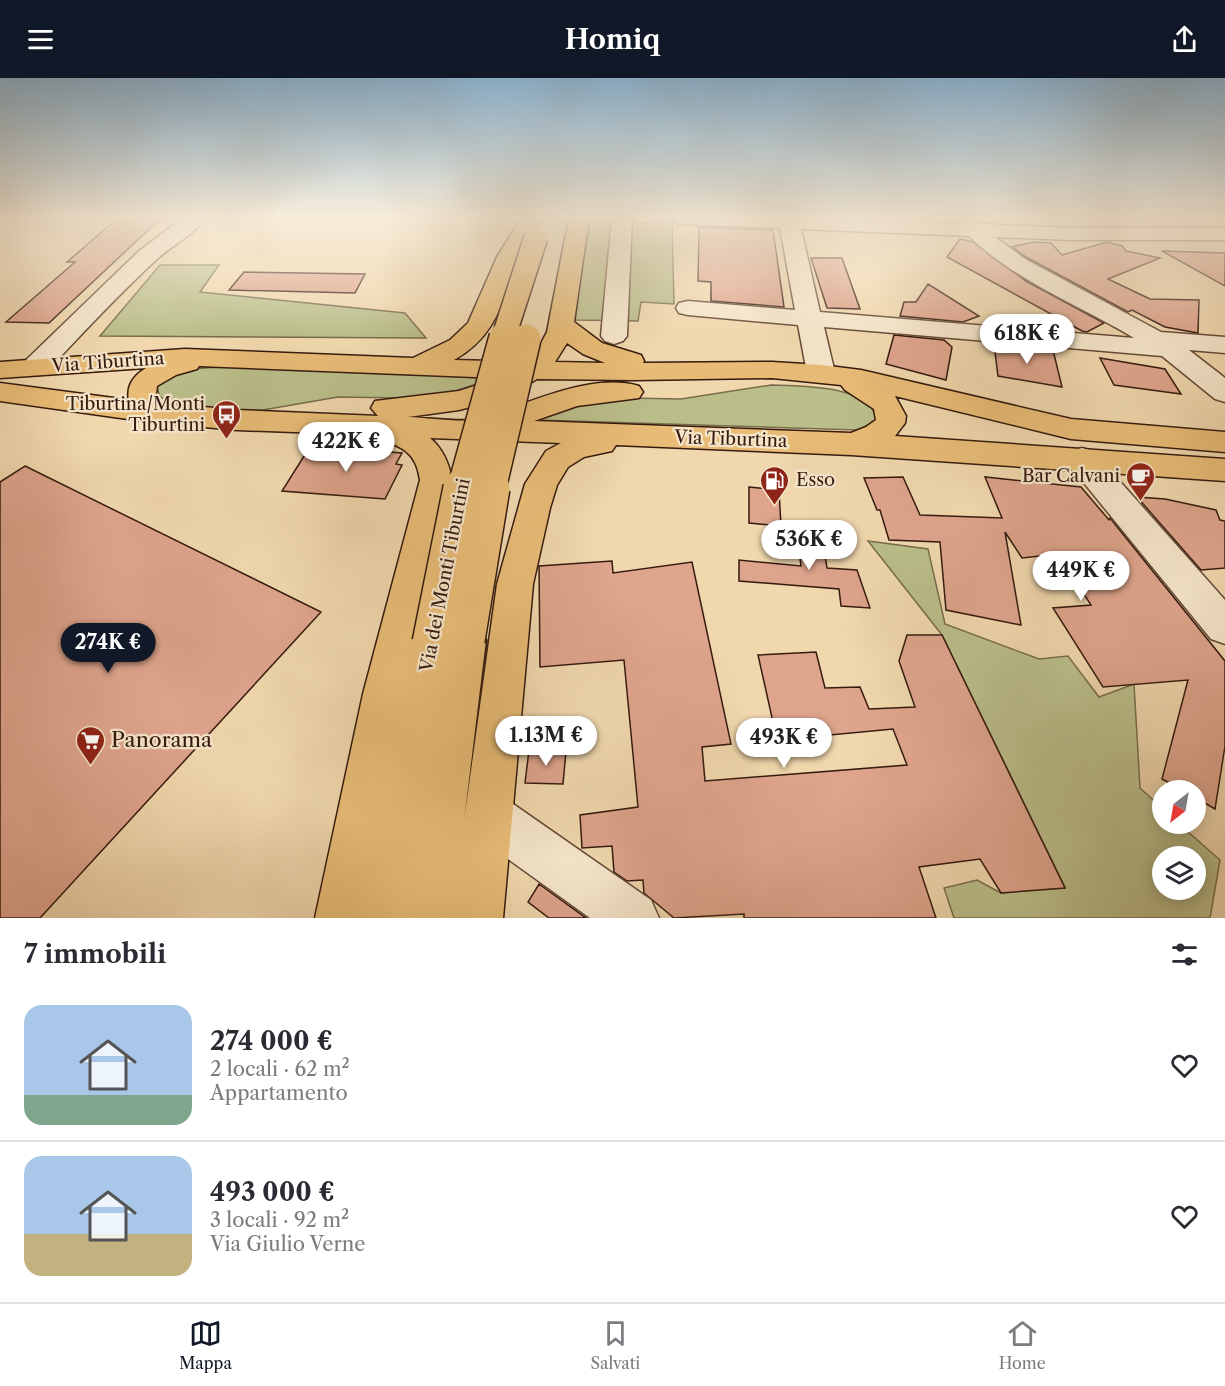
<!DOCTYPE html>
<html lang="it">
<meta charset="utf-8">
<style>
:root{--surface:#fff;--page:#f2f2f3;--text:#2b2b33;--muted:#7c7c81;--line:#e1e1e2;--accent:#111827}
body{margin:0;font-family:"Libre Caslon Text",serif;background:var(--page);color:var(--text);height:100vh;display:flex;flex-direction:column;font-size:22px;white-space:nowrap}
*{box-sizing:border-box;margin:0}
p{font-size:20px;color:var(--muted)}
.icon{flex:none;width:33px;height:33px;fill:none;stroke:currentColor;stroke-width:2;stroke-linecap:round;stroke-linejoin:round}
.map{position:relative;height:840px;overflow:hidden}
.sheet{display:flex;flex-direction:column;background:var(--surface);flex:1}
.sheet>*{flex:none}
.needle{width:39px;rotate:211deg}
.buttons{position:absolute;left:1152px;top:702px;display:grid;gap:12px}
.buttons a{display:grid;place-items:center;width:54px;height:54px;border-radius:50%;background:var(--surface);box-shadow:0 3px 15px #0003;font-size:30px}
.price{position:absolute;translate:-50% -51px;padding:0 14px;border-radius:21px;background:#fff;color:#222;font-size:20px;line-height:39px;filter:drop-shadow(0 2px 3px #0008)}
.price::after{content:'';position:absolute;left:50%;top:36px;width:18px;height:14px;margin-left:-9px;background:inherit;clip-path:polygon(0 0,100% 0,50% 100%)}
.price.on{background:var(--accent);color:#fff}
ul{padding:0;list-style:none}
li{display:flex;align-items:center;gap:18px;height:150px;padding:0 24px}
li+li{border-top:2px solid var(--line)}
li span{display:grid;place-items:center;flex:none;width:168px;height:120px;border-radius:18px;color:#555}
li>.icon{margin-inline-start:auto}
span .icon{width:72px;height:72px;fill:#fffc;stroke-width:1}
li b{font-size:26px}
h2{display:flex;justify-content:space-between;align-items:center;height:72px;padding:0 24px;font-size:26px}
header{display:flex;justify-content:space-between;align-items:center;height:78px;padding:0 24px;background:var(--accent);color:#fff;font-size:27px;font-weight:700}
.menu{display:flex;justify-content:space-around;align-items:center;height:84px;border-top:2px solid var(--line);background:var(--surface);font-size:16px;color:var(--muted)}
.menu a{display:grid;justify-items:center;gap:3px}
.menu .on{color:var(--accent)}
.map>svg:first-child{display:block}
</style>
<header><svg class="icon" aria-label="menu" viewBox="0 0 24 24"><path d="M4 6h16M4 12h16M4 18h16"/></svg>Homiq<svg class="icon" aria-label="share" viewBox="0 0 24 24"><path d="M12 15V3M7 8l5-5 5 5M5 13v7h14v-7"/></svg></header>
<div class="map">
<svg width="1225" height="840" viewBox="0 0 1225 840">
<rect width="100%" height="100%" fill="#f0d7ad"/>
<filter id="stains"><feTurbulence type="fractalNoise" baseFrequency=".00333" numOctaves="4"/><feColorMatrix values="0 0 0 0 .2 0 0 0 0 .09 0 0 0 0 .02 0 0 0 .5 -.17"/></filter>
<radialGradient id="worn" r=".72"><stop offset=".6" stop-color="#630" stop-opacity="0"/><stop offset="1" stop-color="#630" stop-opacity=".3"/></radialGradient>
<path fill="#babe8a" stroke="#786c4c" stroke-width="1.5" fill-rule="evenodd" d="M591,140H634V145L672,146L674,226L641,224L638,243L575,242L576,219Z
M160,187H219L200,214L405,235L426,260L100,258Z
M266,289L355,292L494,301L448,315L405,320L338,319L263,332L242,333L174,327L160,319L157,309C174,283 237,290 266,289Z
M771,307C797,308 876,306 876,344L865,352H857L538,342L590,324L628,320L681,321Z
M868,463L928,471L945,546L1039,581L1068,578L1099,619L1134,606L1140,710L1162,730V746H1179L1220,782L1210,840H954L944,810L977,802L1001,815L1065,809L942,557ZM1162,778H1196V812H1162Z"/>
<path fill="#dea48c" stroke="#351a0e" stroke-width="1.5" d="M118,140H161L49,245L6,244L75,184H67Z
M699,149L773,152L784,229L711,223V204L698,203Z
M960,161L973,164L1026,203L1104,245L1087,254L1082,253L947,179Z
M1033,164L1051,165L1062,177L1107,164L1122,168L1126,173L1160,180L1108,201L1150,221L1199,222L1198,255L1165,249L1132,232L1128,234L1026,179L1012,169Z
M1162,173L1225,175V208Z
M811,180H842L860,231L827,230Z
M244,194L365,196L355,215L229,212Z
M928,206L979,238L963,244L900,238L904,224H916Z
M894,257L944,262L952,269L946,302L886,286Z
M994,266L1053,272L1062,309L998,298Z
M1100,280L1165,291L1181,316L1114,307Z
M325,369L402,375L396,386L402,387L385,421L282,413L306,375Z
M25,388L321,534L40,840H0V404Z
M903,399L920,437L1002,440L985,399L1081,409L1109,442L1110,440L1225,583V668L1215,731L1196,720V712H1183L1162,701L1188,602L1103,609L1053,530L1091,527L1058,476L1022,480L1005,454L1021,547L946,532L940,464L889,462L880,432H877L864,400Z
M749,409L779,412L781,448L749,445Z
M1137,419L1165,421L1216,432L1220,442L1225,443V490L1201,492Z
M796,449L821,451L827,490L857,492L870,530L841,528L839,511L739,503V482L801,488Z
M612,483L613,495L692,484L731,666L702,669L705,703L907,687L893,651L777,662L758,577L816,574L825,610L860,609L869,631L915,629L899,583L907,557H942L1065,810L1001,815L980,781L919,789L936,840H744V836L674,840L644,815L643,802L627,803L614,794L612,768L582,770L580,737L638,729L624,582L540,589L539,488Z
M529,672L566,673L563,706L525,705Z
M539,806L586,840H549L528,824Z"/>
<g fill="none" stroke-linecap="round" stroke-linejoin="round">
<defs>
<path id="minor" d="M183,140H205C193,158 171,168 156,182C117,218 81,257 45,295L35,297L25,295L21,289L25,283L139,173Z
M612,140H632L627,258L623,263L614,266L605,263L601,258Z
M669,140H839L961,145L970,141L981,146L1071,150H1225V162H1071L995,159L1025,181L1161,254L1225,259V275L1189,272L1225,300V324L1215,321L1162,278L824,249L835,295L831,301L821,303L811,301L807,295L798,247L688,237L679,235L676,230L679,225L688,223L795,232L780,150L679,146L672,144ZM801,151L969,158C1015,203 1079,227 1134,260L820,234Z
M1082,370L1093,373L1225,522V566L1211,561L1071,389L1066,381L1071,373Z
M489,714L506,721L651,822L659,840H590L472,755L465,738L472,721Z"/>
<path id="major" d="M521,140H541C534,154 525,167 519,182C501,224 497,258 454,282L525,284L538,271L547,254L569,140H589L574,244L602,265L641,277L644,283L643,285L772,284L821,287L861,292L1071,341L1225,354V374L1071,361L895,318L906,338L905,345L895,358L1225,381V403L851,377L616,367L612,373L584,379L568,389L557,407L550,430L533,506L503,840H315L363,616L420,402C416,373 401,368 375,360L374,357L237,352L149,344L0,323V305L129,322C126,308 134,297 146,290L0,300V284L185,271L413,280L450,262L468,245L497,179ZM567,265L583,276L605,285L555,284ZM199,288L475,299L499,300L459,313L375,323L371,330L378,338L237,332L159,325L156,316L157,308L176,297L197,291ZM772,300L841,307L845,312L874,331L876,342L866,349L851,355L534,343L577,328L639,320L643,314L639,308C600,297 553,315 517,328C506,332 493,340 483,341C461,345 431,340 408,339L459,332L496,322L520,311L537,301L634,302ZM430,360L561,365L546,373L525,406L497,506L464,743L486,562L480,550L466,545L452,550L448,559L445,553L431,547L419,552L452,402C449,385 443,371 430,360Z"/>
</defs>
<use href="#minor" stroke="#644936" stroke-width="3"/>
<use href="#major" stroke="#351a0e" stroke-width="3"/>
<use href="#minor" fill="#f5e5ca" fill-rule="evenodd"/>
<use href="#major" fill="#e8bc76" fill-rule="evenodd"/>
<defs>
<path id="major-bridge-far2" d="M503,261L536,159"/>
<path id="major-bridge-far1" d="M462,411L504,259
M491,411L526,261"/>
<path id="major-bridge" d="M466,562L491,410
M431,565L462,410"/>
</defs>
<use href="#major-bridge-far2" stroke="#351a0e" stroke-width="26" stroke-linecap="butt"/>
<use href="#major-bridge-far1" stroke="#351a0e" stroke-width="32" stroke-linecap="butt"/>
<use href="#major-bridge" stroke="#351a0e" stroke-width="40" stroke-linecap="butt"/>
<use href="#major-bridge-far2" stroke="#e8bc76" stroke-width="23"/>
<use href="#major-bridge-far1" stroke="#e8bc76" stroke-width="29"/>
<use href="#major-bridge" stroke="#e8bc76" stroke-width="37"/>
</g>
<linearGradient id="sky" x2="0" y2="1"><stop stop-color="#8bb5d4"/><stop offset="0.54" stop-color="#f8edda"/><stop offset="1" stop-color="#f8edda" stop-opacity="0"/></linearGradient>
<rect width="1225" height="258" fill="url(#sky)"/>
<defs>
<symbol id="bus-pin" viewBox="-11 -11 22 30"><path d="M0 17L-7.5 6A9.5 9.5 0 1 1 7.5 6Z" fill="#8f2418" stroke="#f5e5ca"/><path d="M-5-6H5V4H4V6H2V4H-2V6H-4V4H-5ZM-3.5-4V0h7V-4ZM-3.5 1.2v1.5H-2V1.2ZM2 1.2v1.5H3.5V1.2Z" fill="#fff"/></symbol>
<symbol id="cafe-pin" viewBox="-11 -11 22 30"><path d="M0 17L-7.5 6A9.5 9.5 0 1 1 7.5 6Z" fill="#8f2418" stroke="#f5e5ca"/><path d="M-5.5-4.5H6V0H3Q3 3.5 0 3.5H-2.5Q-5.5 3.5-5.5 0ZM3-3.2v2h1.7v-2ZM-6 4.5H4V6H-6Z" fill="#fff"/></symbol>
<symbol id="fuel-pin" viewBox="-11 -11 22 30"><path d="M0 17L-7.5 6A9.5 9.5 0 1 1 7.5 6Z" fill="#8f2418" stroke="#f5e5ca"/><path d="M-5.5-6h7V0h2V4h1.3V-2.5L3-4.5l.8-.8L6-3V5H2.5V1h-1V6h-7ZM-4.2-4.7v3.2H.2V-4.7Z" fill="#fff"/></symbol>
<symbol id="supermarket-pin" viewBox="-11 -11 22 30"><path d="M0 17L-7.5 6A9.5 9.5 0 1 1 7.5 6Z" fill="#8f2418" stroke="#f5e5ca"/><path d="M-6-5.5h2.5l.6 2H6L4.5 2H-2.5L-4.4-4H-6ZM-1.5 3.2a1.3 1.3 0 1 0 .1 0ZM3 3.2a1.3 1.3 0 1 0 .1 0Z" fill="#fff"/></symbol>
</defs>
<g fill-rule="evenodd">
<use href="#bus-pin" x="210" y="320" width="33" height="45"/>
<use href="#cafe-pin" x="1124" y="382" width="33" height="45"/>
<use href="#fuel-pin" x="758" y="386" width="33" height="45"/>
<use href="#supermarket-pin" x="74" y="646" width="33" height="45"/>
</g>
<g text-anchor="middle" stroke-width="4.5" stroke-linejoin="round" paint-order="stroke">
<g font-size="18" fill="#351a0e" stroke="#f5e5ca">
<text transform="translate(108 284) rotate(-4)" y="6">Via Tiburtina</text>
<text transform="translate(731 361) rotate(2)" y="6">Via Tiburtina</text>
<text transform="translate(445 497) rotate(-79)" y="6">Via dei Monti Tiburtini</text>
</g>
<g font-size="18" fill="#351a0e" stroke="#f5e5ca" text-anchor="end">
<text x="205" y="332">Tiburtina/Monti<tspan x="205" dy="21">Tiburtini</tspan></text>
<text x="1120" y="404">Bar Calvani</text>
<text x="796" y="408" text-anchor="start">Esso</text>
</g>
<g font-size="21" fill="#351a0e" stroke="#f5e5ca" text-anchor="start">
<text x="111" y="669">Panorama</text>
</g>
</g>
<rect width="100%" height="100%" filter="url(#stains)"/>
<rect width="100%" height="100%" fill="url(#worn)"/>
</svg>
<div class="buttons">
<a><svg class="needle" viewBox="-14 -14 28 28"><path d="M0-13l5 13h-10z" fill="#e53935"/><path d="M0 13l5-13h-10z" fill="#7c7c81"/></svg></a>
<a><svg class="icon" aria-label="layers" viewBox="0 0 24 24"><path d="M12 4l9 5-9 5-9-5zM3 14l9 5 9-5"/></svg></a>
</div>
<b class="price" style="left:1027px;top:287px">618K €</b>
<b class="price" style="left:346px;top:395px">422K €</b>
<b class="price" style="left:809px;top:493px">536K €</b>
<b class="price" style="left:1081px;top:524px">449K €</b>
<b class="price on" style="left:108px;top:596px">274K €</b>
<b class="price" style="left:546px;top:689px">1.13M €</b>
<b class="price" style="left:784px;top:691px">493K €</b>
</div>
<section class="sheet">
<h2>7 immobili<svg class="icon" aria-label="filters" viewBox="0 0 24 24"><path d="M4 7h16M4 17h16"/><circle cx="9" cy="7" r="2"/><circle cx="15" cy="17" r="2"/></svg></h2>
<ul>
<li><span style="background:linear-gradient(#a9c7e8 75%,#7fa58c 0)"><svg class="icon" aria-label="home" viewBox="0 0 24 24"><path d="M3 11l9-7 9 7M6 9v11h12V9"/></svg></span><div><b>274 000 €</b><p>2 locali · 62 m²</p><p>Appartamento</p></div><svg class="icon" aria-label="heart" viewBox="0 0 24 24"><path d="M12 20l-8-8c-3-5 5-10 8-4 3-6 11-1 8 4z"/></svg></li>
<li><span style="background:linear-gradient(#a9c7e8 65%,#c2b280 0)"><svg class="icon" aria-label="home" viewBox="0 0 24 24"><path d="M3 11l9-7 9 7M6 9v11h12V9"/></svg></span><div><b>493 000 €</b><p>3 locali · 92 m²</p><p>Via Giulio Verne</p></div><svg class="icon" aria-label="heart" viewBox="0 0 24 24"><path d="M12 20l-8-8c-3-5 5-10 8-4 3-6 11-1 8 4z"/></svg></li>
</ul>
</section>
<nav class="menu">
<a class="on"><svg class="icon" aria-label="map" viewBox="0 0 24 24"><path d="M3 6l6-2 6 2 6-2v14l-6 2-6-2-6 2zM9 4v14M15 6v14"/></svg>Mappa</a>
<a><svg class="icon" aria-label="saved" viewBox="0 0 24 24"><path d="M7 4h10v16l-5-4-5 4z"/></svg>Salvati</a>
<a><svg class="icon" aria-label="home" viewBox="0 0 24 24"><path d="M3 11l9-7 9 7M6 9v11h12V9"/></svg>Home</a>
</nav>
